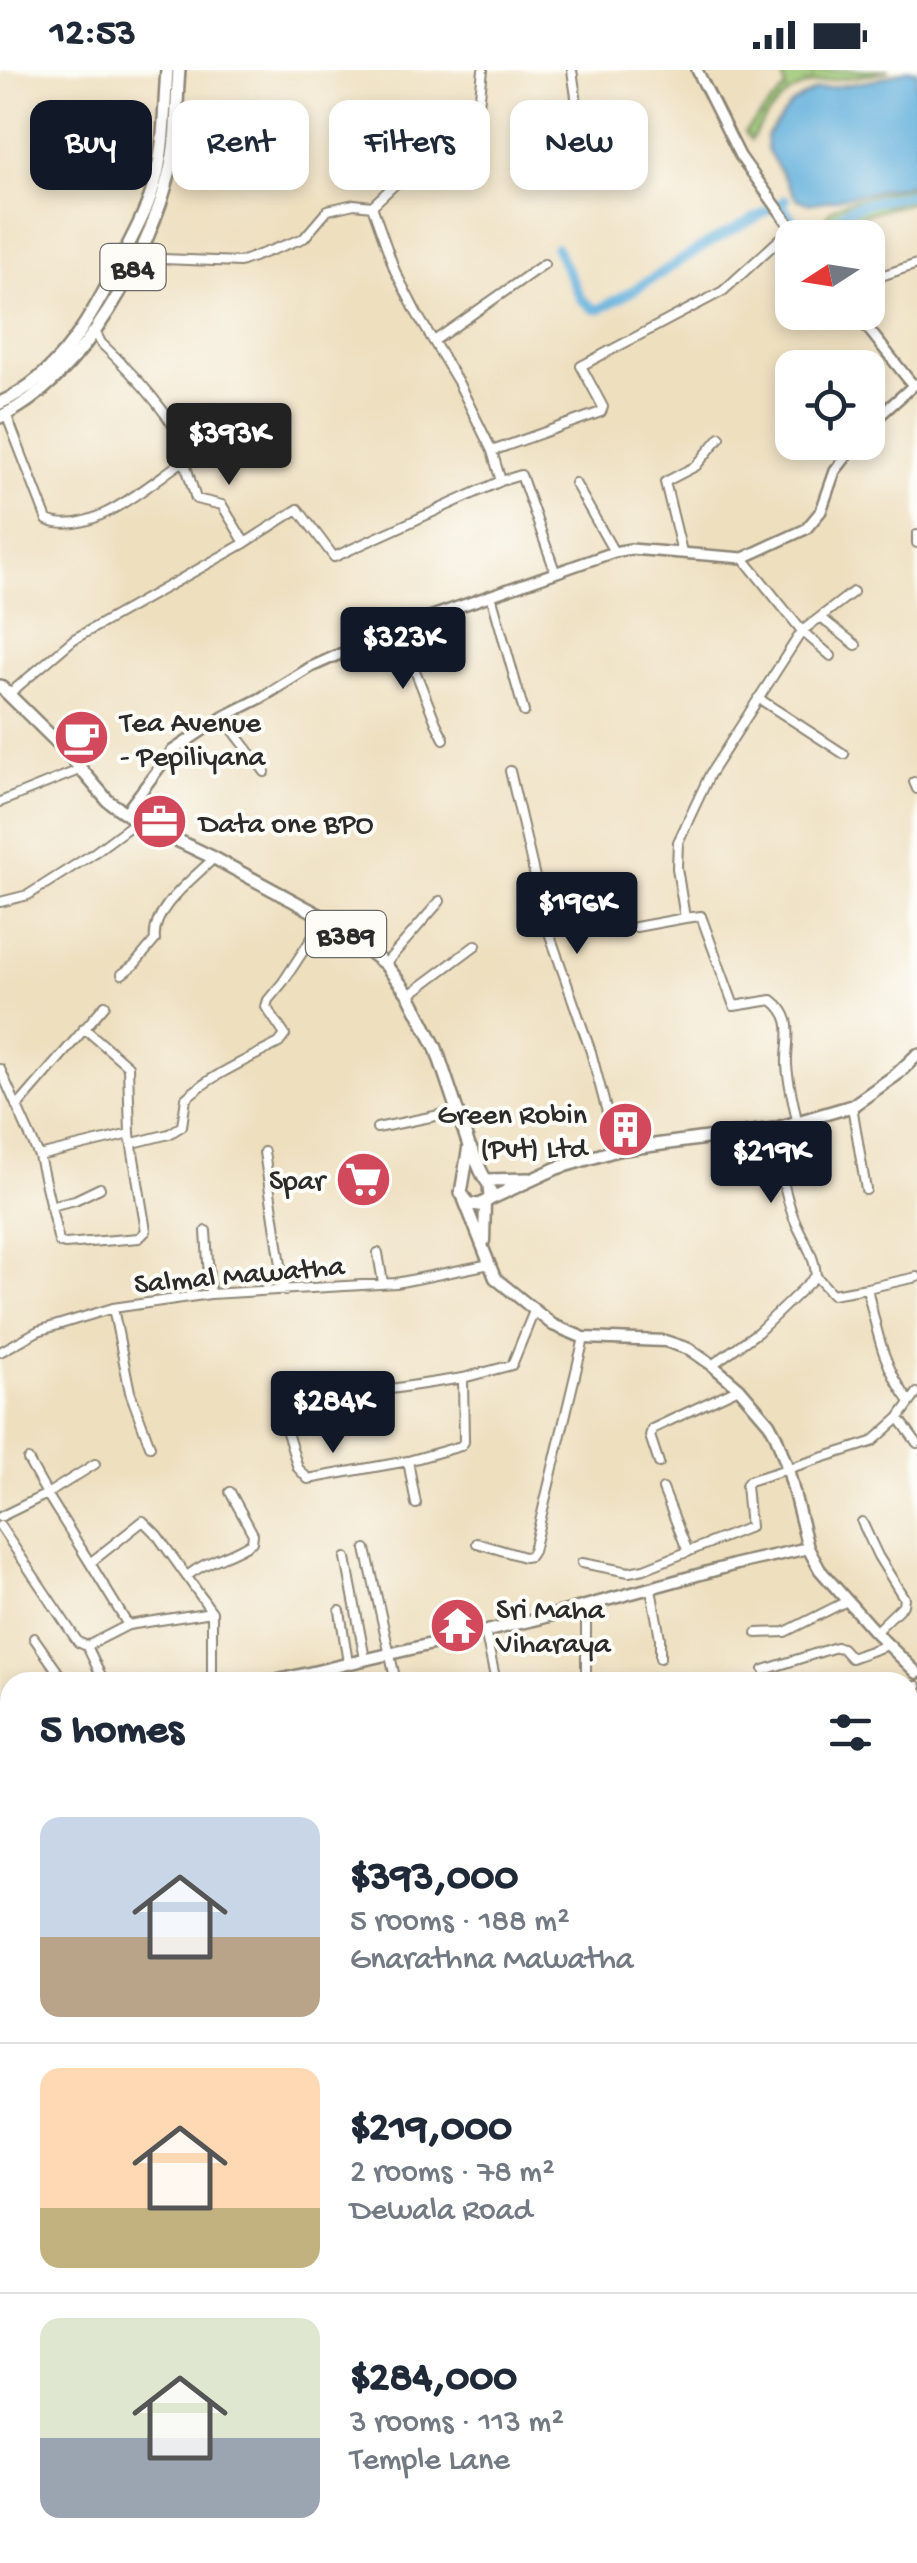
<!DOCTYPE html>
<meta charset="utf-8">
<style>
:root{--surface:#fff;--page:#f6f6f7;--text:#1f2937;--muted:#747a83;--line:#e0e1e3;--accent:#111827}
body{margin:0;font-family:"Gochi Hand",sans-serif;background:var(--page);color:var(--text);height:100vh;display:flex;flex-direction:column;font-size:38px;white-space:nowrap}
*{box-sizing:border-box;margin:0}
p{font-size:32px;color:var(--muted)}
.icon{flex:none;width:55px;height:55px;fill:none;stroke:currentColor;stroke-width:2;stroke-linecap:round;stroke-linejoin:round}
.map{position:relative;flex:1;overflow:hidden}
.sheet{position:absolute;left:0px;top:1602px;width:918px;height:892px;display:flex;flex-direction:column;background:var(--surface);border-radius:30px 30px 0 0;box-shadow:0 5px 15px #0003}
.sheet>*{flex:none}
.guide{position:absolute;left:30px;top:30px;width:858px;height:90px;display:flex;gap:20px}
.needle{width:65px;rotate:258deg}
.fabs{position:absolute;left:775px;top:150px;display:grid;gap:20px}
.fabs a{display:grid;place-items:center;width:110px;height:110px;border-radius:20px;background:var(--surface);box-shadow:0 5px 15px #0003;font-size:50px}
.price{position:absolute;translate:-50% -85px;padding:0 22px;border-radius:10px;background:var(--accent);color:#fff;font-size:32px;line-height:65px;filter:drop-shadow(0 2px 5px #0008)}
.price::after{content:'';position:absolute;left:50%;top:60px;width:30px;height:22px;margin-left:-15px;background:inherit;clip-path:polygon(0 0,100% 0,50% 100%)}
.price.selected{background:#222;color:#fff}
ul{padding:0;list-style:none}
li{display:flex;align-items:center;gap:30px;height:250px;padding:0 40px}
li+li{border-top:2px solid var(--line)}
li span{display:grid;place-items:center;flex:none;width:280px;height:200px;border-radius:20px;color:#555}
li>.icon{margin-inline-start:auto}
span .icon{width:120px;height:120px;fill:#fffc;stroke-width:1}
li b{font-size:42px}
h2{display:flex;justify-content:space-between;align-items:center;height:120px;padding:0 40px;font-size:42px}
.pill{padding:0 35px;border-radius:20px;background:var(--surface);box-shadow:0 5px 15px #0003;font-size:35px;line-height:90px}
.pill.selected{background:var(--accent);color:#fff}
.status{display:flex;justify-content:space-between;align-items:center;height:70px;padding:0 50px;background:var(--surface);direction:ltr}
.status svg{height:28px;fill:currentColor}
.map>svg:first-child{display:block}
</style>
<div class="status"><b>12:53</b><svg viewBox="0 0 49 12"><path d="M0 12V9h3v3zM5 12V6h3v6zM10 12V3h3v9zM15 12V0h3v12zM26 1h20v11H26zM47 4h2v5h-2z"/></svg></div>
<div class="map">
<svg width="917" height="2493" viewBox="0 0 917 2493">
<defs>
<pattern id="wetland-marsh" width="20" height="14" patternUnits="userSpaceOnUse" patternTransform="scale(2.5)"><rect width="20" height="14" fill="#9ac471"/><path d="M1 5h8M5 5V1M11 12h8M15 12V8" fill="none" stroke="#7e9f5d"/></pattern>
</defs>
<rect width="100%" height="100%" fill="#fdfcf7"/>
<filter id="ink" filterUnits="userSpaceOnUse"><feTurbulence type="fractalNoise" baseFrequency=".01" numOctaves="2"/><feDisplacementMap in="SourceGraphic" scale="20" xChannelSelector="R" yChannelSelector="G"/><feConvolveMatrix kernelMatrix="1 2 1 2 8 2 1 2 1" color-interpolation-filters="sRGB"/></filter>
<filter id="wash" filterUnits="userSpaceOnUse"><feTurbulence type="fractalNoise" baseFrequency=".0048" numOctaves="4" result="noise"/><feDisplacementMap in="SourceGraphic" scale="40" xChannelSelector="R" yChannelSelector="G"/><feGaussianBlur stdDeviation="2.25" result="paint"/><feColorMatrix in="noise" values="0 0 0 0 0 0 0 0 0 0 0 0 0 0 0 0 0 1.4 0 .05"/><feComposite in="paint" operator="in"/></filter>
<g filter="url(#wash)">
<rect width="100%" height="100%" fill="#eedfbf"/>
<path fill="url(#wetland-marsh)" stroke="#62784e" stroke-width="2.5" d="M780,0H889C862,9 815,8 794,21C777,31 761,54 751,70L745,62L786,18Z
M917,116V131L854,147L843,167H822C826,160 824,152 827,145C835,128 898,120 917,116Z"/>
<path fill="#61afdb" stroke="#466d83" stroke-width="2.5" d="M907,0H917V113L809,134L796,128L767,79L766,67L791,35L815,20L875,10Z"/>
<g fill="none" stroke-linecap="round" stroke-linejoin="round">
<path stroke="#61afdb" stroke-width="10" d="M780,133L807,168
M831,168C833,159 835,150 842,144C857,131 897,128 917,124
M556,178L581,229L594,239H599C638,220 672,195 709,173C734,158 761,147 785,130
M908,2200L917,2199
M0,2368L10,2360"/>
</g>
</g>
<g filter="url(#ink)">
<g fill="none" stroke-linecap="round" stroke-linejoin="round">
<defs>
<path id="minor" d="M572,0L581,61
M372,136L395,201L417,244L458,312L492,381L601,342L603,337L581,296L723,221L792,158
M868,187L881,206
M137,188L240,192L304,168L328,140L354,134L372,136L479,35L483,0
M868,220L881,206L917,194
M434,271L544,194
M6,344L47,450C92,470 155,408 191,386C170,343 136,306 101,273L95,261
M492,381L501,411
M182,392L186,396L196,429L222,435L245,473
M575,413L614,482
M917,465V473
M682,482L665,412L696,396L720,367
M743,488L802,561L710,704L678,772L677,798L685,848L701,846L734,936L772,930C797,949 786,969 787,995C788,1013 794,1033 797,1051
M491,525L524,642
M821,548L856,575
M398,558L436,653L444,669
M831,586L802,561L853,522
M9,624L74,569L245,473L298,439L334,487L501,411L521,405L555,501
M758,628L844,684
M223,647L265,702
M510,701L546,854L591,982L617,1080
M914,712L917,719
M0,732L79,700
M0,832L28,825L91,785L137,751
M636,857L685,848
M385,894L440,831
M122,904L134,895L155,870C151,839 193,809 214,788
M409,925L476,875
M0,999L39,1086L59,1172L65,1174L139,1168L146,1161L130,1064L128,996L84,958
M852,1036L866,1120
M17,1037L105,935
M377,1058L459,1041
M133,1073L169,1064L182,1056L186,1028C213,1004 247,990 279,973L285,965L266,937L268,930L283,912L325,848
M264,1082L285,1221
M39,1086L130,1064
M50,1136L75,1130L100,1118
M206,1161L210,1224
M378,1183L383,1213
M816,1206L832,1224L867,1218C877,1261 882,1295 910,1332
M867,1218L917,1207
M113,1238L130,1322L150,1376
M0,1282L38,1261L113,1238L210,1224L396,1213L490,1194
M712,1295L758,1262L816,1206C815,1184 801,1167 793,1146C783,1118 778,1089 774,1059
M391,1319L463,1308
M281,1343L298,1398L308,1409L408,1391
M899,1348L917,1373
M28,1390L47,1424L95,1394
M659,1393L650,1366L652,1359L739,1318
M663,1419L688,1482
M416,1434L408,1391L461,1376L464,1372L463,1308L512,1295L534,1241
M0,1447L47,1424L90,1493
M862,1452L878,1486L904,1528L903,1535L875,1562
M0,1456L78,1572L87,1576L128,1555L90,1493L143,1451L157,1465L212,1542V1612
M477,1473L524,1487L530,1486L533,1481L584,1268
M366,1479L396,1612
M346,1488L365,1589
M582,1493L629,1502L644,1499L750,1457L746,1415L749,1411L872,1372L899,1348L917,1323
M187,1506C210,1488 228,1488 252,1472L253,1464L230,1422
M651,1519L660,1568V1588
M586,1537V1612
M340,1541L348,1593
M128,1555L212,1542
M485,1561L496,1612
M757,1563L785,1562L847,1531
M34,1568L65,1612
M87,1576L104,1612
M764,1600L836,1577L842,1578L851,1588L887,1575
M908,1617L917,1616
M0,1636L10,1655
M908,1653L917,1650
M908,1810L917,1809
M0,1859L10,1858
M908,1906L917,1883
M908,1948L917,1949
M0,2022L10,2019
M0,2101L10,2126
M912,2189H917
M908,2214L917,2213
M908,2321L914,2242
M0,2403L10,2397
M0,2428L10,2442
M908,2429L917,2433
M129,2485L133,2493
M425,2485L426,2493
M643,2485L644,2493
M346,2493L347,2485
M683,2493V2485
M751,2493L752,2485"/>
<path id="tertiary" d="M697,0L740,86L799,168
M855,242L912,314
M868,360L876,349L915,314
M125,743L172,681L223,647L261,628L311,597L398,558L614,482L631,479L743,488L806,459L821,441L835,401L858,372
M908,2116L917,2119
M0,2276L10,2271"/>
<path id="secondary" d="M464,1130L495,1208L553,1255L584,1268L665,1271L689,1279L712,1295L739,1318L769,1353L776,1366L788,1399L808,1478L820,1500L875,1562L917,1603
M484,1171L485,1132
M270,1612L538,1549L737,1494L808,1478
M0,1707L10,1703"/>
<path id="primary" d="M0,333C61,305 93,245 122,187C135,162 149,136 156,108C165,74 164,36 167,0
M0,347C82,310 150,184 170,100C178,68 176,32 179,0
M0,616L63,678L108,731L137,751L214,788L325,848L385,894L409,925L436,978L469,1076C478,1089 479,1103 489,1114L490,1129L480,1135L469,1134L461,1123L469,1076
M486,1110L529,1109
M490,1129L557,1098L617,1080L774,1059L852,1036L896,1005L917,985"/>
</defs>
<use href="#minor" stroke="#8c8575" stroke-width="12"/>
<use href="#tertiary" stroke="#8c8575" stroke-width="14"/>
<use href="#secondary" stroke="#8c8575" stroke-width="15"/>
<use href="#primary" stroke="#8c8575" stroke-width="16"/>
<use href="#minor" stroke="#fff" stroke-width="8"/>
<use href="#tertiary" stroke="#fff" stroke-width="9"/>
<use href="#secondary" stroke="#fff" stroke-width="10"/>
<use href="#primary" stroke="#fff" stroke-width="11"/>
</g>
</g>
<defs>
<symbol id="cafe-disc" viewBox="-11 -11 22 22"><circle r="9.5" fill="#d1495b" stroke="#fdfcf7"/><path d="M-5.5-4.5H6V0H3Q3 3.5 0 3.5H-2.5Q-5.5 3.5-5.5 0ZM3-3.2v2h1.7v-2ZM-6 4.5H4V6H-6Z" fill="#fff"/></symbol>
<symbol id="office-disc" viewBox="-11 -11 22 22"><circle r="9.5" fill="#d1495b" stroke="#fdfcf7"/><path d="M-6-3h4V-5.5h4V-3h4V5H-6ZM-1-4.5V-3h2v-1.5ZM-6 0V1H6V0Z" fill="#fff"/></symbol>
<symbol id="building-disc" viewBox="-11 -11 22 22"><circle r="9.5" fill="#d1495b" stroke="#fdfcf7"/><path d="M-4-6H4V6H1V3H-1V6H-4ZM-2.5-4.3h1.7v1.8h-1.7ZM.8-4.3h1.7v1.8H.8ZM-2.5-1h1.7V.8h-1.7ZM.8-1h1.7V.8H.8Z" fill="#fff"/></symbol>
<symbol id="supermarket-disc" viewBox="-11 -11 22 22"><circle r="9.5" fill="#d1495b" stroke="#fdfcf7"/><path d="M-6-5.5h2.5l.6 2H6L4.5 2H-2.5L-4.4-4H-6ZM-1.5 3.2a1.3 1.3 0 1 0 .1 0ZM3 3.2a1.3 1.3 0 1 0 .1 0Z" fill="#fff"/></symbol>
<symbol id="temple-disc" viewBox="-11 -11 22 22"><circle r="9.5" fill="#d1495b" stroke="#fdfcf7"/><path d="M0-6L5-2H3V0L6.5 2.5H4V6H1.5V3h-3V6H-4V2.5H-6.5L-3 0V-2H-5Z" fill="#fff"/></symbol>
</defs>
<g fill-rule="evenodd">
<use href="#cafe-disc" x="50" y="636" width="63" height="63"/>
<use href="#office-disc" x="128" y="720" width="63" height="63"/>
<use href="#building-disc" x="594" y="1028" width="63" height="63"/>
<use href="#supermarket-disc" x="332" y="1078" width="63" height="63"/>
<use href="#temple-disc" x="426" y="1524" width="63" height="63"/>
</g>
<g text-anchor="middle" stroke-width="8" stroke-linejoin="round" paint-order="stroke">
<g fill="#fdfcf7" stroke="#6a6a68" stroke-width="2.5">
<rect x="100.5" y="174" width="65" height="46" rx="8"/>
<rect x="306" y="841" width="80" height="46" rx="8"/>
</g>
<g font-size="28" font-weight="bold" fill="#2b2b2b">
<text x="133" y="207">B84</text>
<text x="346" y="874">B389</text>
</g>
<g font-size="30" fill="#2b2b2b" stroke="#fdfcf7" text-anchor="start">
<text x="120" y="661">Tea Avenue<tspan x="120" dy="34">- Pepiliyana</tspan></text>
<text x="199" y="762">Data one BPO</text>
<text x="587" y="1053" text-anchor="end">Green Robin<tspan x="587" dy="34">(Pvt) Ltd</tspan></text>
<text x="325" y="1119" text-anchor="end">Spar</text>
<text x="496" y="1548">Sri Maha<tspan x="496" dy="34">Viharaya</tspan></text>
</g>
<g font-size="30" fill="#2b2b2b" stroke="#fdfcf7">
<text transform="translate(239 1203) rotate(-5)" y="10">Salmal Mawatha</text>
</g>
</g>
</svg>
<div class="fabs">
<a><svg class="needle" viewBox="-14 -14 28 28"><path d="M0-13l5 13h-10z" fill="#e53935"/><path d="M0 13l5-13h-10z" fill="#747a83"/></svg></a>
<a><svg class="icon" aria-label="locate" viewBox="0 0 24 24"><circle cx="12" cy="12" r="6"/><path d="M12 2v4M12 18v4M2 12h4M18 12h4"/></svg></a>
</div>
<b class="price selected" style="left:229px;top:418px">$393K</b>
<b class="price" style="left:403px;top:622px">$323K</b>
<b class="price" style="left:577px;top:887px">$196K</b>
<b class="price" style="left:771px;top:1136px">$219K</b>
<b class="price" style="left:333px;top:1386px">$284K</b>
<div class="guide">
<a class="pill selected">Buy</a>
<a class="pill">Rent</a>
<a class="pill">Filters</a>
<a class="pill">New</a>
</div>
<section class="sheet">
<h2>5 homes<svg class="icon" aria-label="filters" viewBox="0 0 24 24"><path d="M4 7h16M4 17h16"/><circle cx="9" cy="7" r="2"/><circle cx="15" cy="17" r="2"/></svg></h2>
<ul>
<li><span style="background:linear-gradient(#c9d6e8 60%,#b9a48a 0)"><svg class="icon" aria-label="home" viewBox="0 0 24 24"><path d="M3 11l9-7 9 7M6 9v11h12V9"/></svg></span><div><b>$393,000</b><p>5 rooms · 188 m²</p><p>Gnarathna Mawatha</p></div></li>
<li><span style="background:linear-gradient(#ffd9b3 70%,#c2b280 0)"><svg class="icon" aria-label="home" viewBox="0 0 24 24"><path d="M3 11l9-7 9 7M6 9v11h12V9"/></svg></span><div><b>$219,000</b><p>2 rooms · 78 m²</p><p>Dewala Road</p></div></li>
<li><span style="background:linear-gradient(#dfe7d0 60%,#9aa5b1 0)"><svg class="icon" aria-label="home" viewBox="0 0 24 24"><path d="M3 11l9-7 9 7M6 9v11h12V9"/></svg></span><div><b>$284,000</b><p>3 rooms · 113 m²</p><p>Temple Lane</p></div></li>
</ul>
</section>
</div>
